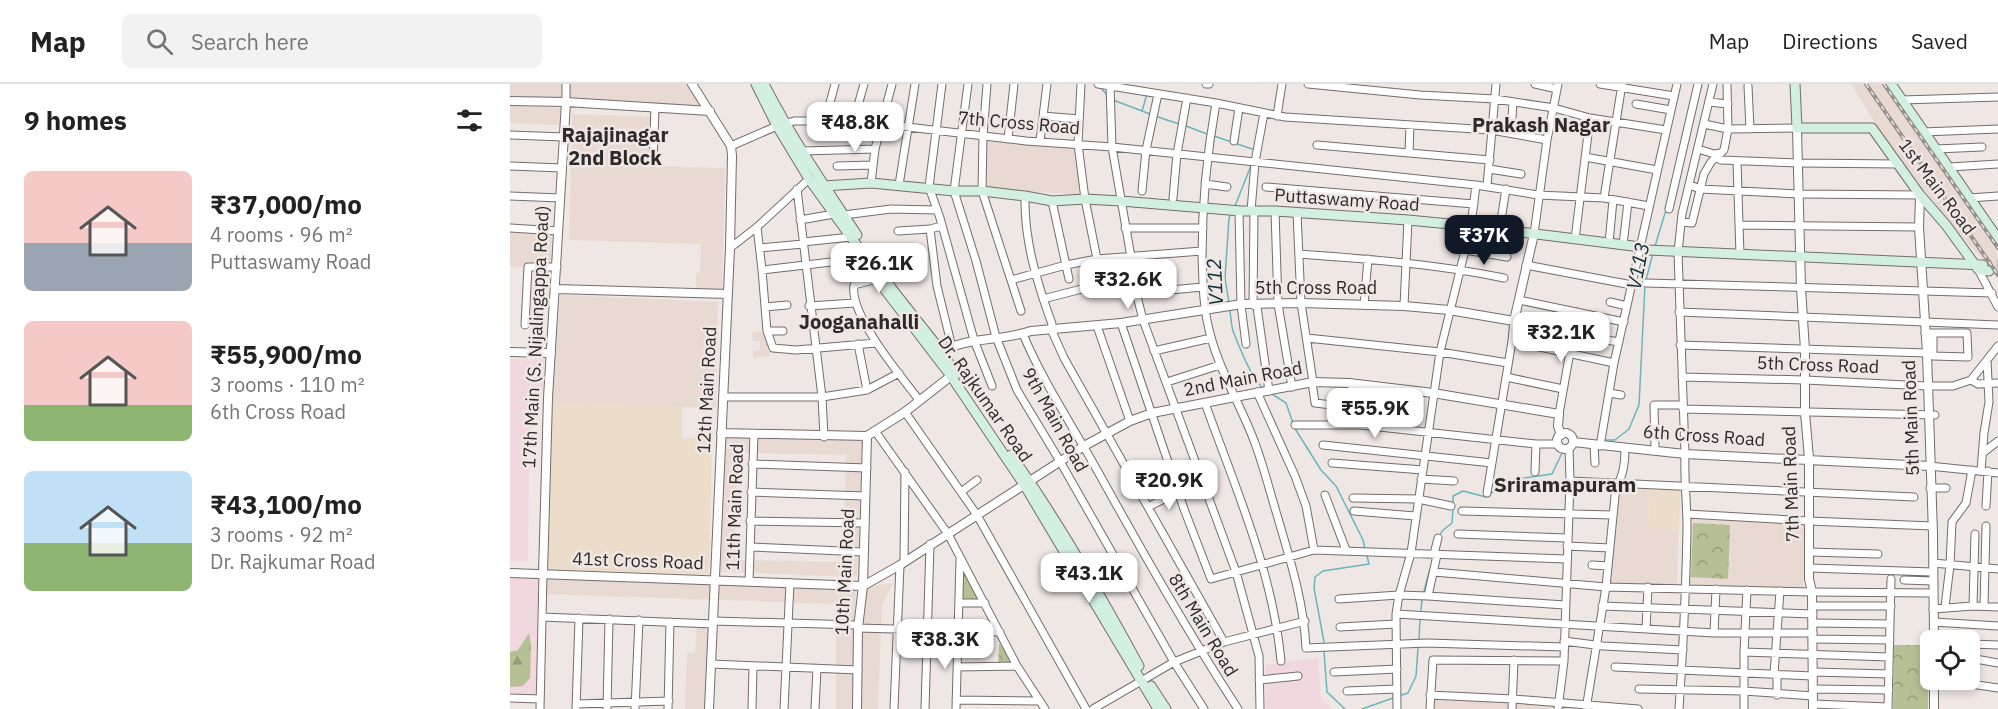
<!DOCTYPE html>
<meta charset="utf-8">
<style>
:root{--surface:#fff;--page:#f2f2f2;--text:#222;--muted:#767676;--line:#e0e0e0;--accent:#111827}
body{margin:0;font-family:"IBM Plex Sans",sans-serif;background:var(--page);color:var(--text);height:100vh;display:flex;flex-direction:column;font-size:22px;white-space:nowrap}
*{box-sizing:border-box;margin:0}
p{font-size:20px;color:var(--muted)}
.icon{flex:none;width:33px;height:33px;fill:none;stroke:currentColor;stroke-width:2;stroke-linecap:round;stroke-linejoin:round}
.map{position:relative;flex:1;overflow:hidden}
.panel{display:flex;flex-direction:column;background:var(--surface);width:510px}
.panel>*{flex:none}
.tools{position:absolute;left:1410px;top:546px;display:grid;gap:12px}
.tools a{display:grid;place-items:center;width:60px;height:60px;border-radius:9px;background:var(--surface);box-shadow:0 3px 9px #0003;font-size:30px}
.price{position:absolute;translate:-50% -51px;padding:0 14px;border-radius:12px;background:#fff;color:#222;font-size:20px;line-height:39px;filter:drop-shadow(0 2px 3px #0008)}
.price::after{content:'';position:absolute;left:50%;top:36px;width:18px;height:14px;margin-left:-9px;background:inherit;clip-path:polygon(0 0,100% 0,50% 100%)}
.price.on{background:var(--accent);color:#fff}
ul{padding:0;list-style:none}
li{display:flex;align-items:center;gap:18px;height:150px;padding:0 24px}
li span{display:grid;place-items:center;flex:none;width:168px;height:120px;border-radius:9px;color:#555}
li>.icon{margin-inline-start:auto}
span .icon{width:72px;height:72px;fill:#fffc;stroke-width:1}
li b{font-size:26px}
h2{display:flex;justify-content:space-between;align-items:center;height:72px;padding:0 24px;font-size:26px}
header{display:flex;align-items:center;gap:36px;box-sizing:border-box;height:84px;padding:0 30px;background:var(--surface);border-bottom:2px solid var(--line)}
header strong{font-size:28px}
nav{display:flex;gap:33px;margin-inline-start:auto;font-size:21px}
.search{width:420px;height:54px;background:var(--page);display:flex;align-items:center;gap:15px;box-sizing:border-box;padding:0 21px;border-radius:9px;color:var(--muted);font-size:22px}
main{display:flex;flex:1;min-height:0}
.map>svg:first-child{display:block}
</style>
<header>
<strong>Map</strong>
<div class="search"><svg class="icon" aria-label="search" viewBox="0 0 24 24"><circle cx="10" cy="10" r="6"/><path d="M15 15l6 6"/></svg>Search here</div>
<nav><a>Map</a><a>Directions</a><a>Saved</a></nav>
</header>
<main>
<section class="panel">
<h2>9 homes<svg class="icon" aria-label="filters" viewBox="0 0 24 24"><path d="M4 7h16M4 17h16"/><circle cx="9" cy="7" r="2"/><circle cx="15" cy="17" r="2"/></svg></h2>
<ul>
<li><span style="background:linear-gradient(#f6c9c9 60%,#9aa5b1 0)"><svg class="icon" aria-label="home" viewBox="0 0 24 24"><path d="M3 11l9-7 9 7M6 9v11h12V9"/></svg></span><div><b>₹37,000/mo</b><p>4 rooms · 96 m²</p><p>Puttaswamy Road</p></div></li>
<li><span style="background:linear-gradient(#f6c9c9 70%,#8fb573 0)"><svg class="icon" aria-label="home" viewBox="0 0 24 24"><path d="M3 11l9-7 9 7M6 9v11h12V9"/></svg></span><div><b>₹55,900/mo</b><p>3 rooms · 110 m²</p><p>6th Cross Road</p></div></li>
<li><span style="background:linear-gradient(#bfe0f5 60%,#8fb573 0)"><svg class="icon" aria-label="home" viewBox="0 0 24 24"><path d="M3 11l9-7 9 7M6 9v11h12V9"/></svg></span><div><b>₹43,100/mo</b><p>3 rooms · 92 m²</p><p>Dr. Rajkumar Road</p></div></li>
</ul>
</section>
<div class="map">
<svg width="1488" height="625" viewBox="0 0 1488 625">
<defs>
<pattern id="forest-firs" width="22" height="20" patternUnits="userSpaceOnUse" patternTransform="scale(1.5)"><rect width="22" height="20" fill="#b6c095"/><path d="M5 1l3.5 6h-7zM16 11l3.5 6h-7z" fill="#949c7a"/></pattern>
<pattern id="park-crowns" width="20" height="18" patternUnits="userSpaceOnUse" patternTransform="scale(1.5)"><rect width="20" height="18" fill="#b6c095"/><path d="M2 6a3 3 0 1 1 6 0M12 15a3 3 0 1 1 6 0" fill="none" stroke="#949c7a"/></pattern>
</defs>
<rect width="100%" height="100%" fill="#efe7e4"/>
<path fill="#e8d9d3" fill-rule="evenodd" d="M0,0H54V14L0,12Z
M60,0H178L193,23L60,15Z
M1341,0H1372L1487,168L1488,196L1472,174L1448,150L1373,52Z
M0,22L51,24L50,41L0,39Z
M62,30L147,33L145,82L215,84L212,206H186V189L190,188L191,160L59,156Z
M475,53L566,61L574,111L475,105Z
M0,146L42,148L41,184L0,183Z
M50,211L208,218L206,324L172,323V354L202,355L199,490L36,485L42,318Z
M242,248H255L260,272L243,274V267L250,266V257H243Z
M215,352L352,357L347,493L210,488ZM227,369L336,371L334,478L225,476Z
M1108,401L1139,402L1138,444L1169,445L1167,500L1098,499Z
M1180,435L1296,439L1293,505L1177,501Z
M36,494L346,504L342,625H326V520L36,510Z
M383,499L372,522L368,625H349L351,548L357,503Z
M187,542H198L195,625H175L177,569H185Z
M923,614L1090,625H923Z"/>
<path fill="#f1d7de" d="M0,275H34L32,313H20L18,477H0Z
M0,493H30L28,610L0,609Z
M808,574L811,615L823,625H756L755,581Z"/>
<path fill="#ecddca" d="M42,318L172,323V354L202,355L199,490L36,485Z
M1139,402L1171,403L1169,445L1138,444Z"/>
<path fill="url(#forest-firs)" d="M19,549L21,561L20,594L13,602L0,603V568L8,566Z"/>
<path fill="url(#park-crowns)" d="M1183,439L1220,441L1218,495L1181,493Z
M452,484L472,519L451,517Z
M489,559L507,582H488Z
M1384,561H1419L1418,625H1383Z"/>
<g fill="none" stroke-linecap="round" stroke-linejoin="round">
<path stroke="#6ab5bd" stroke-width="1.5" d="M590,3L597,11
M603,16L640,30
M632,27L637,10
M645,32L669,40
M676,42L697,50
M704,52L745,66
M725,122L742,79
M1145,162L1156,126
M1136,196L1143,169
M719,219L715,194L719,134L721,129
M720,227C721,233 721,240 723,247C728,260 742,296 753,304
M762,310L776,319L783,339
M784,343L811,386L826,402L853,456L855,465
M1094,356H1105L1119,345L1129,321L1135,201
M980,410L1000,396L1042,390L1054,365
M943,420V412L953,407L976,413
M930,451L932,447L942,439L943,425
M914,507L920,485
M911,526L912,516
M909,555L910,536
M814,558L804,504L805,493L813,487L859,480L857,472
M814,567L817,608L835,625
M892,611L898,609L906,592L908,564
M852,625L883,614"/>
<path stroke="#c8c1bf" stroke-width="9" stroke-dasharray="9 4.5" stroke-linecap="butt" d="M1473,181L1488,180"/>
<defs>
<path id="minor" d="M432,0L419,103L430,134L464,256L482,302
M458,0L444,107L466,177L486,253L507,306L551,379L664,578L694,625
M477,0L473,52L472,107L511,227
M571,0L568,60L575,115L587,175
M588,0L706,19L775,33L981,46L1037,56
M600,0L602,63L621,173L622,192L633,236L726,488L749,572L750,625
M696,0H699
M798,0L910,11L985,15L1044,24L1080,34L1156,46
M1025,0L1047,5
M1090,0L1164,12
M1238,2L1240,45
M1392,16L1488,13
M56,18V0
M1199,18L1218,20
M706,19C697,69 692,121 692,172C693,200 693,226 701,253C711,291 733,325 746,362C754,384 760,408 767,431C780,475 794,519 796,564L917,559L1054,563
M1126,20L1161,26
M533,32L569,35
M767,32L772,0
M315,37L325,0
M343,39L354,0
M1194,40L1218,45L1287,44
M1413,48L1488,45
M1001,49L1003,18
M0,51L54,53
M498,55L504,0
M530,57L537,0
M724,57L729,24
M807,61L980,76
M221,62L267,42L284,37H315L372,40L516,57L602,63L966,101L1028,111L1094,114L1139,122
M1188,65L1204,70L1211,69
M1426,65L1472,63
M292,67L365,65
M899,69L900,41
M1075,73L1147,86
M1207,74L1211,76L1289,79L1389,80
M1227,77L1230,171
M143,79L145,24
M0,82L52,84
M327,82L363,81
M1440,83L1488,80
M979,85L1011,90
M361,99L365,65L382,0
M695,100L717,103
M389,101L405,0
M1180,101L1190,105L1289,110L1410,111
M977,102L986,0
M756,103L964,120
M287,105L312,313L314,353
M632,107L636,66L648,10
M0,112L50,114
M515,112C514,156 527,199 542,240L541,245L554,274L714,558
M663,114L667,70L677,14
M1094,114L1112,0
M1459,114L1488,112
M542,117L559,195
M1159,125L1188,0
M729,127L731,221L736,260
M741,127L745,78L754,29
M744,127L743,221L747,223L759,307
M765,127L768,220L782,303
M787,129L791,219L803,298
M334,131L381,125L427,126
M290,136L324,130
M991,136L996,105
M1172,138L1182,139L1194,90L1201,78L1214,66L1218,45L1217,0
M1229,141L1409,143
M247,143L252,186L356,174
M0,144L48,147
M615,144H693
M420,145L427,202L442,263
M388,147L420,145L432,142
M1024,150L1037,56L1048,0
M1065,155L1080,34
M293,158L341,153
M1099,159L1103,116
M1113,161L1118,118
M220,164L247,143L299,95
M250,164L293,160
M955,166L997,173
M789,170C858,175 926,180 994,194
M362,174L389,170
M1016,181L1122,201
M1468,185L1488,223
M252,186L257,247L263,264L286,266L366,259
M367,195L344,201C339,231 391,292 409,316
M501,196L556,181L587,175L692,167
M1136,199L1482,209
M627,209L693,203
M533,215L622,192
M1009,216L1114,238
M1100,218L1117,222
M854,221L858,175
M299,222L345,219
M894,222L898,136
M255,223L277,221
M1169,228L1488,241
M611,239L674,425L701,495L804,466L1056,475
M15,241L18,183H47
M587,242L620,337
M257,247H273
M1415,249H1457L1458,273L1423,272V249
M513,250C533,298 562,341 587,386C632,467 677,547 728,625
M797,254L930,268L998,279
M1090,255L1109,258
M1002,257L1104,279
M348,260L357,306
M1170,261L1417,269
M644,267L701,254
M996,293L1053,305
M1172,293L1295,296L1417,302H1443L1461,296L1488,262
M1461,296L1468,300L1488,299
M657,298L710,281
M802,298L805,319L822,321
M747,308L785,392L796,422L804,466
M1099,309L1111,311
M213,313H312L357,306L389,289
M841,318L842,300
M695,319C725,403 763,488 771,577
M1173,325L1425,331
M395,328L467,431L576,625
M1049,330L1067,228
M785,341H851L1026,360H1048
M365,347L438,450L507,582L535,625
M813,361L982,379
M1084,361L1085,379
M1090,362L1104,279L1167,0
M1145,367L1144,321H1173
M1474,368L1488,357
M822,379L913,386
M242,380L357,384
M1419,382L1488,389
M1471,387L1474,349L1479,318L1477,276
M1025,388L1026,360
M911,395L944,397
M1060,397L1404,413
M1420,404H1436
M241,408L355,412
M451,408L467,396
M977,409L1002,257L1004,237
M815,411L836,466
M843,414L908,415L941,422
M1476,422L1478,387
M638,423L668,408
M844,427L905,432
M952,427L1103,431
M1177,430L1299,437L1422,442
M240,437L355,439
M948,450L1057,454
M1057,462L1100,464
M240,463L354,468
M1299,468L1368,470
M924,470L928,454
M394,478L395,388
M1423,479L1488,485
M1082,481L1098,482
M1299,484L1423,488
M924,488L1096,503L1302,508L1423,509
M1394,496L1423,497
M239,498L244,350
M918,512L927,471
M829,515L889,511L918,512L1055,521
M449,519H475
M1092,522L1303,530
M1302,522H1381
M1463,522L1465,450
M1474,522L1476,442
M1435,523L1440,481L1442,438L1456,419L1462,386
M1423,525L1463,522L1488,523
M886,530L1204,549H1303
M32,533L203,540
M203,537L348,541
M1424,538L1488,542
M1303,539L1380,540
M830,543L886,540
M348,544L490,548
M1136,545L1138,503
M1204,549L1206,505
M1303,555L1380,556
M1054,557L1093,562L1173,566
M1460,560L1488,561
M1234,568L1379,573
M1460,574L1488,579
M201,580L348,586
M447,583L507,582
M1105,583L1303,592
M824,588L887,585
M1303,588L1379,590
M1264,590L1270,507
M749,596L788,592
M1434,596L1488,604
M1129,605L1234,607L1303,612
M1303,605L1379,606
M837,607L887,605
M920,611L1003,615L1128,625
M1267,611V590
M0,614L30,615
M446,616L529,617
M66,620L159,617
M1303,620L1378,623
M30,625L33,490
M66,625L69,534
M97,625L99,535
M125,625L129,536
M158,625L160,538
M242,625L243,582
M274,625L280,499
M305,625L307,585
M384,625L390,481
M415,625L420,460
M446,625L450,475
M583,625L664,578L714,558L795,537
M887,625L886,530L889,511L901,469L930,268L961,142L966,101
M920,625L923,576L1054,577
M1002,625L1004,576
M1048,625L1054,577L1060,397L1059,364
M1076,625L1096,503L1105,412C1106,405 1109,400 1111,393C1114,385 1115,373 1115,364
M1169,625C1173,565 1176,504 1177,444C1177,419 1174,395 1175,370L1168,168L1172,130L1203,0
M1234,625V568L1237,506
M1378,625L1381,495"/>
<path id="tertiary" d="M182,0L221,62L222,72L220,164L199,625
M0,17L56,18L200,27
M1287,44L1291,204L1295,266V329L1299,374V495L1302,508L1303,625
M1410,111L1409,143L1417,269L1423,450L1424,556
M46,205L218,210
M0,268L41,269
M426,271C456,251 490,258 521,247L611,239L732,220L791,219L894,222L939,226L1004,237L1024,150
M211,349L357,352L395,328L441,292
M1047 357a8 8 0 1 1 16 0a8 8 0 1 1-16 0Z
M1063,358L1175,370L1419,382
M0,489L353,502L390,481L574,362L620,337L642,329L803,298L839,299L923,309L1049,330L1048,342L1051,351
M33,490L38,314L56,18
M1424,596V625
M347,625L348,544L353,502L357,352"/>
<path id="secondary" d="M246,0L267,42L299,95L356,174L369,198L441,292L515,402L648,625
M254,0C281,53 314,101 347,151
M1285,0L1287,44H1362L1410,111L1436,141L1468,185L1479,187
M1381,0L1488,155
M313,102L361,99L444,107H472L515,112L542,117L575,115L611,117L731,127H765L898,136L961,142L1131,163L1138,166L1473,181
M360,170L382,205L431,267L446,290
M501,371C549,438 590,510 629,582
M641,602L656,625"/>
</defs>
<use href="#minor" stroke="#746d6a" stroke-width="9"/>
<use href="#tertiary" stroke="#746d6a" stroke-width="10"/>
<use href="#secondary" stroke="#746d6a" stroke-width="11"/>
<use href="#minor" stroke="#fff" stroke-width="7"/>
<use href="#tertiary" stroke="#fff" stroke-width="8"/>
<use href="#secondary" stroke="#d2efe0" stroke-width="9"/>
<defs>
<path id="rail" d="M1356,0L1488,191
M1374,0L1488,164"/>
</defs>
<use href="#rail" stroke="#96908e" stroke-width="4"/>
<use href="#rail" stroke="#efe7e4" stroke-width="1.5" stroke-dasharray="4.5" stroke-linecap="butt"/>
</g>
<g text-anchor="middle" stroke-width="5" stroke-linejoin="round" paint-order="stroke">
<g font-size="18" fill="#2d2a29" stroke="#efe7e4">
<text transform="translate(509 39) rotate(5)" y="6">7th Cross Road</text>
<text transform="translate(1427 103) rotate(53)" y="6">1st Main Road</text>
<text transform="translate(837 116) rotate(4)" y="6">Puttaswamy Road</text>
<text x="806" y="210">5th Cross Road</text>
<text transform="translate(26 253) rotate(-87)" y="6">17th Main (S. Nijalingappa Road)</text>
<text transform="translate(1308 281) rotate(2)" y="6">5th Cross Road</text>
<text transform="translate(733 295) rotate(-11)" y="6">2nd Main Road</text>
<text transform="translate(197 306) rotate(-87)" y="6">12th Main Road</text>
<text transform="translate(475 315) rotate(55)" y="6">Dr. Rajkumar Road</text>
<text transform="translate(1401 334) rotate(-92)" y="6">5th Main Road</text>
<text transform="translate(545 336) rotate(61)" y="6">9th Main Road</text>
<text transform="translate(1194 352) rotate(4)" y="6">6th Cross Road</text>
<text transform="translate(1281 400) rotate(-92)" y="6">7th Main Road</text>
<text transform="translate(225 423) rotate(-88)" y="6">11th Main Road</text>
<text transform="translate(128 477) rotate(2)" y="6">41st Cross Road</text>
<text transform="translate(335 488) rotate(-87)" y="6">10th Main Road</text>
<text transform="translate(693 541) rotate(59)" y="6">8th Main Road</text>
</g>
<g font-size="20" font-weight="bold" fill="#2d2a29" stroke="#efe7e4">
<text x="1031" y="48">Prakash Nagar</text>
<text x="105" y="58">Rajajinagar<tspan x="105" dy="23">2nd Block</tspan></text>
<text x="349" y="245">Jooganahalli</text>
</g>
<g font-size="20" font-style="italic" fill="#0d3337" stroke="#efe7e4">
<text transform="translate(1128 182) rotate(-79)" y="7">V113</text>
<text transform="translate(705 198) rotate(-93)" y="7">V112</text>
</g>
<g font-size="21" font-weight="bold" fill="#2d2a29" stroke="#efe7e4">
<text x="1055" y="408">Sriramapuram</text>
</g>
</g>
</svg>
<div class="tools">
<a><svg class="icon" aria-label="locate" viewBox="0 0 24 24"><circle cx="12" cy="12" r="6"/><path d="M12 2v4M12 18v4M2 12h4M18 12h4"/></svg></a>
</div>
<b class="price" style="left:345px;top:69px">₹48.8K</b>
<b class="price on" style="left:974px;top:182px">₹37K</b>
<b class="price" style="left:369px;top:210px">₹26.1K</b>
<b class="price" style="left:618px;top:226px">₹32.6K</b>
<b class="price" style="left:1051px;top:279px">₹32.1K</b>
<b class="price" style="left:865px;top:355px">₹55.9K</b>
<b class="price" style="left:659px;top:427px">₹20.9K</b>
<b class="price" style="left:579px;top:520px">₹43.1K</b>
<b class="price" style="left:435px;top:586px">₹38.3K</b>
</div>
</main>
